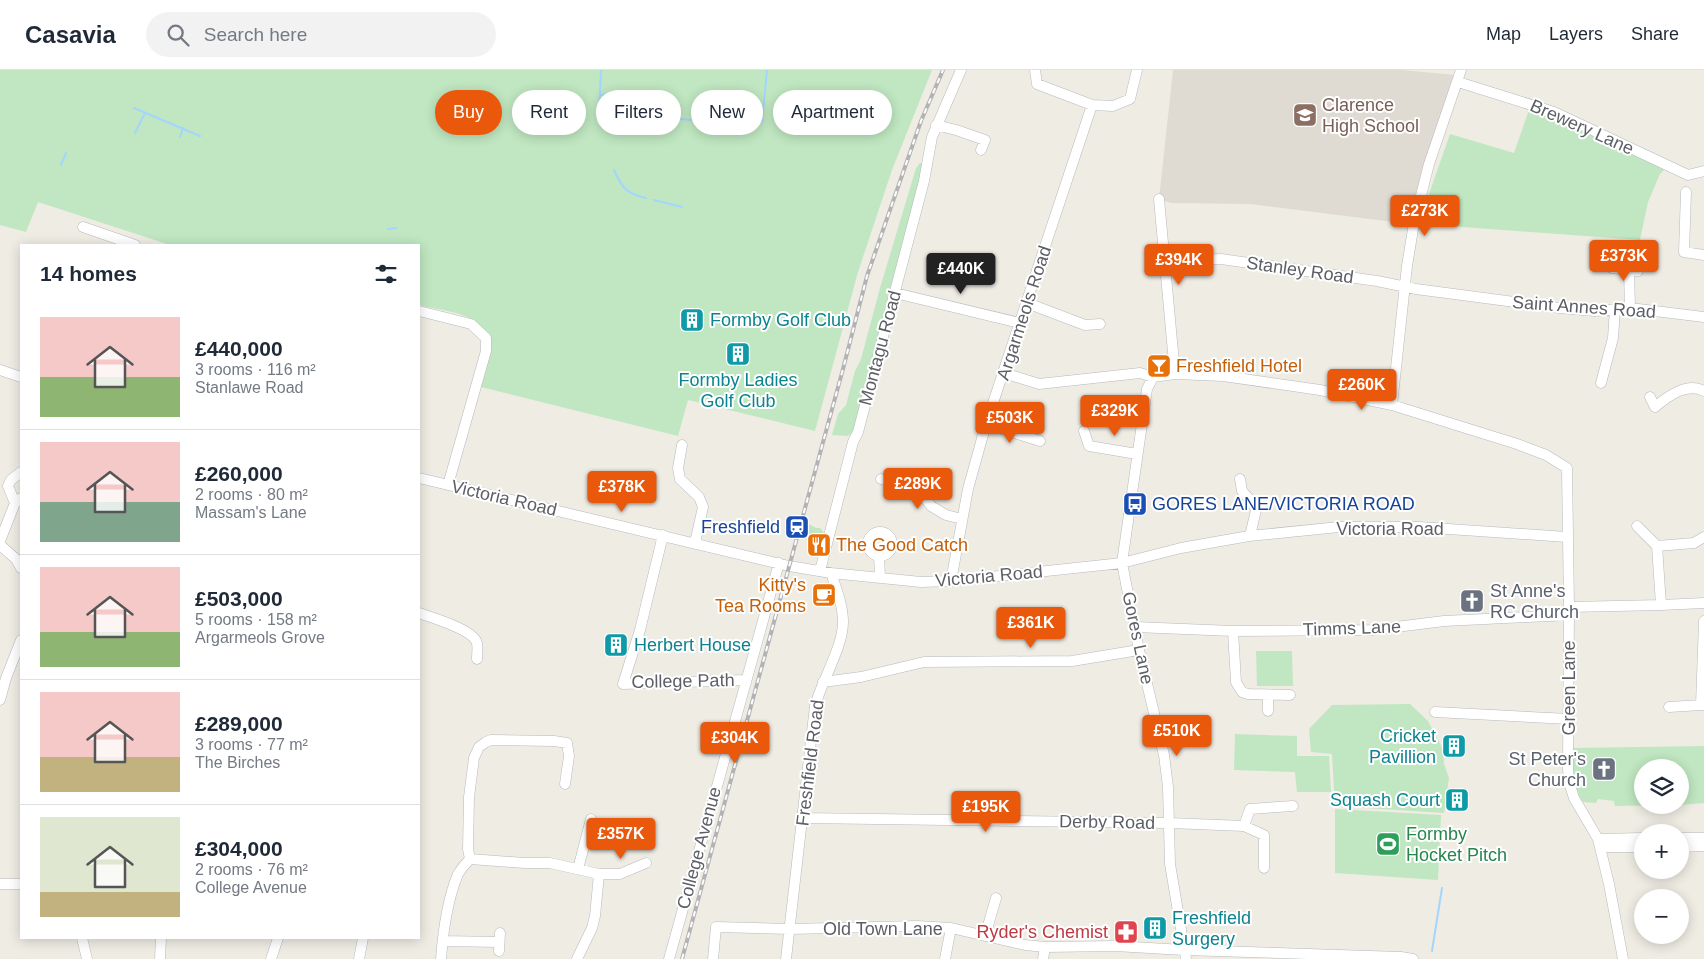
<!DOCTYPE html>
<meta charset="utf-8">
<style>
:root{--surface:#fff;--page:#f2f2f3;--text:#1f2937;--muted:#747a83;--line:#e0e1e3;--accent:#ea580c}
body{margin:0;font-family:Arial,sans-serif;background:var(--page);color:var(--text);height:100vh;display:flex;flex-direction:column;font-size:19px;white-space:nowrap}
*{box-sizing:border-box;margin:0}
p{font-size:16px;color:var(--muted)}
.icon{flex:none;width:28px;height:28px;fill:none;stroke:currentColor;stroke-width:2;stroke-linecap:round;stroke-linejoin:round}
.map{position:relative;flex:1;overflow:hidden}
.sheet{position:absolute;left:20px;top:174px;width:400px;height:695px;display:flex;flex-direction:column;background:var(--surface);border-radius:0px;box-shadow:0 2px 12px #0003}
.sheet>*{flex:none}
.banner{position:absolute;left:435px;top:20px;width:475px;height:45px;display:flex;gap:10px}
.controls{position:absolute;left:1634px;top:689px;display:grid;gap:10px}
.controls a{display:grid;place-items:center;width:55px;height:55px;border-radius:50%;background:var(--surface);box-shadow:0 2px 12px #0003;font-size:25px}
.price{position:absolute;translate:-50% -42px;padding:0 11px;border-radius:5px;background:var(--accent);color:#fff;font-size:16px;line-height:32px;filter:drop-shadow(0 1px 2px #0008)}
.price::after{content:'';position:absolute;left:50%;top:30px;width:15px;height:11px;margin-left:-8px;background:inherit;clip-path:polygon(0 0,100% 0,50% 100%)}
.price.on{background:#222;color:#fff}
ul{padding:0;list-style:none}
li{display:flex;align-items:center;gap:15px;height:125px;padding:0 20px}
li+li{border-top:1px solid var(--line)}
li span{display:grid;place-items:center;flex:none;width:140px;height:100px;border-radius:0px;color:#555}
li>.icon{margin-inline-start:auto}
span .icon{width:60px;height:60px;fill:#fffc;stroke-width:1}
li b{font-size:21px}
h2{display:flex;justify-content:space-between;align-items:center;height:60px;padding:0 20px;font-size:21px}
.tag{padding:0 18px;border-radius:22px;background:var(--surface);box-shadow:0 2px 12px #0003;font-size:18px;line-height:45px}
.tag.on{background:var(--accent);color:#fff}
header{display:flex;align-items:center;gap:30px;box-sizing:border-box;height:70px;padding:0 25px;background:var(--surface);border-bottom:1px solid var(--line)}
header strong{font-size:24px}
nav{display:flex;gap:28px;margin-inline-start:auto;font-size:18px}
.search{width:350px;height:45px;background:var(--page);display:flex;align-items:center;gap:12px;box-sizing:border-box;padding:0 18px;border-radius:28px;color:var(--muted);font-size:19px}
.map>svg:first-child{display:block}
</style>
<header>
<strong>Casavia</strong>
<div class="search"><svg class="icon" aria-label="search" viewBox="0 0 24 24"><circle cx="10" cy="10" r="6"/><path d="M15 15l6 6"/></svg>Search here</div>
<nav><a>Map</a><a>Layers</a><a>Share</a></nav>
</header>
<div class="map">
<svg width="1704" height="889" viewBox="0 0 1704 889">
<rect width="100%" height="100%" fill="#efece4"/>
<path fill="#dfdbd2" d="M1173,0H1402L1456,5L1428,83L1409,154L1250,134L1171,133L1159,129Z"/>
<path fill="#c0e7c1" d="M0,0H932L892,100L858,202L815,361L688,330L678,366L481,317L491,267C487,263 484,258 480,255C465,241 437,240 419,235V175H170L38,132L26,162L0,155Z
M1531,34L1660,93L1664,100L1660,104L1648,132L1640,170L1422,154L1430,121L1450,64L1514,83Z
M920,93H922L924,96L853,362L848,366L832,365L838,344L846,335L855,301L861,289L880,218L916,98Z
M807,453L816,458H820L825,464L823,473L817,472L816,476L803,467Z
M1292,581L1293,616H1257L1256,581Z
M1410,634L1428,651L1443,679L1444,694L1449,708L1444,743L1335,736L1332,684L1311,682L1309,659L1332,635Z
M1235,664L1297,666V686H1329L1331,722H1297L1295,702L1234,700Z
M1704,676V733L1680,735V698H1642V735H1674L1615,736L1614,731L1598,729L1596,733L1583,732C1571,716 1573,697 1573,678Z
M1335,739L1441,745L1438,810L1335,803Z"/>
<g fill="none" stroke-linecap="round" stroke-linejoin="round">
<path stroke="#a3d5ff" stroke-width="2" d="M601,0L599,43L602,58
M600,25C614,23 620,29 626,41L632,43
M134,38L200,66
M672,48L691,50
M762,52L767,0
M135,63L145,43
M180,67L183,58
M61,95L66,83
M614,100C622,118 627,124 646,128
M654,130L682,137
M388,159L396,158
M1432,881L1442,818"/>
<defs>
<path id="minor" d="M1035,0L1037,14L1092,35L1113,36L1130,29L1137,0
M1458,12L1554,42L1688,105L1704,101
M936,55L956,60L985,70L981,80
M1686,122L1684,182L1704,185
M1159,129L1175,304
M83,157L135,175
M1164,192L1221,189L1377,211L1416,219L1560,238L1595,241L1630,238L1704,247
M1612,198L1638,201
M1629,200L1630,238
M895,223L1020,253
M1027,233L1085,255L1100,254
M419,241L471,254L486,268V281L448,415
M0,300L21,307
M1004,303L1039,314L1140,303L1153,307L1175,304L1223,306L1320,320L1392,335L1517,374L1546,385L1567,398L1569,537L1568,698L1569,712L1574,728L1598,769L1609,814L1623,889
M1153,307L1147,319L1122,493L1139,580L1164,685L1168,717L1170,794L1186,889
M1601,313L1613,268L1615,239
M1650,327L1655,337C1668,326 1687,312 1704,321
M1392,335L1407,196L1414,153L1429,94L1461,0
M986,354L1040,371
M1084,361L1089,376L1137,384
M682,375L678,398L680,409L699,427L703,437L695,473
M419,408L789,496L831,503L921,512L951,511L1122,493L1181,478L1249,466L1339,457H1419L1567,467
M881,409L918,419L931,436L946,445L962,449
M1240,409L1242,421L1252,432L1256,440L1250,466
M15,433L8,416L11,410L21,402
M1637,456L1657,476L1661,535
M868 474a12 12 0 1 1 24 0a12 12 0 1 1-24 0Z
M663,465L640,560L623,614L745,610
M0,471L15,433L21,428
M0,475L16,489L21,498
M1657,476L1694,473L1704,467
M879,485L880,508
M820,501L853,372L858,362L924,111L932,67L961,0
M951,511L968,419L986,354L1092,35
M1569,537L1661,535L1704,533
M419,543C432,548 473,559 477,573C478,578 477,584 477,589
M1704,551L1701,635H1704
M1135,557L1233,561L1372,560L1444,551L1569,545
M1233,561L1236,612L1242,622L1248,624L1290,625
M823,612L861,607L924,592L1072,591L1139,580
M1268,625V641
M0,630L6,608L21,570
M1669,637L1701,635
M1435,642L1569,649
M803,748L1170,753L1244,756L1264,765V798
M1244,756L1250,739L1293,736
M1680,768H1704
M1598,769L1642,768
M1600,777H1642
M1680,777L1704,776
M470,789L468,779L469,727L474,688L479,677L486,672L491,670L554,671L567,673L569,686L565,714
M578,799L591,749
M599,804H620L646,793
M0,814H21
M985,866L996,828
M82,868L87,889
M443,871L499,872
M499,881L500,863
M160,889L161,868
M271,889L278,868
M359,889L363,868
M441,889C443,862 447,830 458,804C461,799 466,793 470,789L525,793H550L599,804L595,846L592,858L577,889
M669,889L779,493
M713,889L716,857L790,859L917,856L951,858L1025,875L1045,877L1115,876L1184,880L1401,887L1413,889
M786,889L815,636C822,610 843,577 843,552C843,535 836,518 831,503
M945,889L951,858
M1043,889L1045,877"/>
</defs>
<use href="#minor" stroke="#b6b9be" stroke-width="11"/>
<use href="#minor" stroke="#fff" stroke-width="10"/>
<defs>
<path id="rail" d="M682,889L843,299L867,206L921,51L943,0"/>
</defs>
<use href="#rail" stroke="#b3b3b5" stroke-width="4"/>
<use href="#rail" stroke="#fff" stroke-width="2" stroke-dasharray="5.5" stroke-linecap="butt"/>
</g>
<defs>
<symbol id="school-square" viewBox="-11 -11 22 22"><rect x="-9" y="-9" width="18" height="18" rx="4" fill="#8d6e63" stroke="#fff"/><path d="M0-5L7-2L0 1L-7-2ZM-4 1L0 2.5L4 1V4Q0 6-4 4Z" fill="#fff"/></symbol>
<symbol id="building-square" viewBox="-11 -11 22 22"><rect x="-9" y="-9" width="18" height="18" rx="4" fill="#0f9aa8" stroke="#fff"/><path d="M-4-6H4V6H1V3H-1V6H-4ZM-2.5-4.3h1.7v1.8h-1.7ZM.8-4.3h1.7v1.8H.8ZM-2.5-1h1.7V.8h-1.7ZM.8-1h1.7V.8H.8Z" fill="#fff"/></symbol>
<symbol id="bar-square" viewBox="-11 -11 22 22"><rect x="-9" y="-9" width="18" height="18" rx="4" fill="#e8710a" stroke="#fff"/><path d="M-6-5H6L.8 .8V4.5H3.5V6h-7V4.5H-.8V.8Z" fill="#fff"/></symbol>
<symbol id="bus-square" viewBox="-11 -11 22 22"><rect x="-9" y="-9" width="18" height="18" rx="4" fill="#1a4fb4" stroke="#fff"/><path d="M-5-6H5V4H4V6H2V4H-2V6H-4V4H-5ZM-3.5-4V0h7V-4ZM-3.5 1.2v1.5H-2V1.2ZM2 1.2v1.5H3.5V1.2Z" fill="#fff"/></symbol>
<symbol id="station-square" viewBox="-11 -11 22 22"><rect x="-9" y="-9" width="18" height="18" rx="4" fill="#1a4fb4" stroke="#fff"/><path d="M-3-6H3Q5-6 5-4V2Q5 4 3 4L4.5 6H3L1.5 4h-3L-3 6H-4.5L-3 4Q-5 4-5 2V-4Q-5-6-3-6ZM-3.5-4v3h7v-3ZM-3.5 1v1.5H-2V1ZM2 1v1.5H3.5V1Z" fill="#fff"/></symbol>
<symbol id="restaurant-square" viewBox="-11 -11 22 22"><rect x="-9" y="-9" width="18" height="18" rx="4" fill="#e8710a" stroke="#fff"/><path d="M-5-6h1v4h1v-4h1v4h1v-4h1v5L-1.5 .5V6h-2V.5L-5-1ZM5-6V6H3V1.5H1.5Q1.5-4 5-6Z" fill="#fff"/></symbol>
<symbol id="cafe-square" viewBox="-11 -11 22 22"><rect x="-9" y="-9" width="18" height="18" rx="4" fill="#e8710a" stroke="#fff"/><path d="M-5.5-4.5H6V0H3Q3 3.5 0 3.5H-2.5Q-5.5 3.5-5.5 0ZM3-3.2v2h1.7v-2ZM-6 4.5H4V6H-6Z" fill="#fff"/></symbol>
<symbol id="church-square" viewBox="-11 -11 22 22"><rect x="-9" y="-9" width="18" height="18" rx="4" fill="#6b7280" stroke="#fff"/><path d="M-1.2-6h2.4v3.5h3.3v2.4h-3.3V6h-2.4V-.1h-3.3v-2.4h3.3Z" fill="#fff"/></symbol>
<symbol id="stadium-square" viewBox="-11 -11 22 22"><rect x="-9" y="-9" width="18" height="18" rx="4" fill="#2e9e5b" stroke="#fff"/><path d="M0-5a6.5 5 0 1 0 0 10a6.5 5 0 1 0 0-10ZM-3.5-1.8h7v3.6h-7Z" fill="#fff"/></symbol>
<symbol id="pharmacy-square" viewBox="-11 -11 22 22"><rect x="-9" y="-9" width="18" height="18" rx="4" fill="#e0444e" stroke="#fff"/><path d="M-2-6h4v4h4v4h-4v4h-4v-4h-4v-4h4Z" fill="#fff"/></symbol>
</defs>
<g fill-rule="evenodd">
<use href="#school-square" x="1291" y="31" width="28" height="28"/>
<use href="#building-square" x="678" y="236" width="28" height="28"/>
<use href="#building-square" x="724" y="270" width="28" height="28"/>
<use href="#bar-square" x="1145" y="282" width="28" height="28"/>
<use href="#bus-square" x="1121" y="420" width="28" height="28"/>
<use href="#station-square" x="783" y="443" width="28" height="28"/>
<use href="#restaurant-square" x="805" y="461" width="28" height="28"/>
<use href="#cafe-square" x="810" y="511" width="28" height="28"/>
<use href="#church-square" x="1458" y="517" width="28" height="28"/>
<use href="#building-square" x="602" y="561" width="28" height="28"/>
<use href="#building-square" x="1440" y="662" width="28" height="28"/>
<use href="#church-square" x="1590" y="685" width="28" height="28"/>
<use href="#building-square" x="1443" y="716" width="28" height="28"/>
<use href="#stadium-square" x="1374" y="760" width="28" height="28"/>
<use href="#building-square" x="1141" y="844" width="28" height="28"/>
<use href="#pharmacy-square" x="1112" y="848" width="28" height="28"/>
</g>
<g text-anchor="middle" stroke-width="4" stroke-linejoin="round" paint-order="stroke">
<g font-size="18" fill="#785e54" stroke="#fff" text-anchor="start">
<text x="1322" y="41">Clarence<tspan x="1322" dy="21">High School</tspan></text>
</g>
<g font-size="18" fill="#5c5f65" stroke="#fff">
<text transform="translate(1582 57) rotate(24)" y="6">Brewery Lane</text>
<text transform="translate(1300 200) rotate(8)" y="6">Stanley Road</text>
<text transform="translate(1584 237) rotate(4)" y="6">Saint Annes Road</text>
<text transform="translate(1024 243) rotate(-72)" y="6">Argarmeols Road</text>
<text transform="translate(880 278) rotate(-75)" y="6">Montagu Road</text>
<text transform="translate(504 428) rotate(13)" y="6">Victoria Road</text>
<text x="1390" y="465">Victoria Road</text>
<text transform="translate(989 506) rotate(-5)" y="6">Victoria Road</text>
<text transform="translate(1352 558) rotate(-2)" y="6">Timms Lane</text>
<text transform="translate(1138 568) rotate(78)" y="6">Gores Lane</text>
<text transform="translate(683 611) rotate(-1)" y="6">College Path</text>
<text transform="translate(1569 618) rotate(-90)" y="6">Green Lane</text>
<text transform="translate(810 693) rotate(-83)" y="6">Freshfield Road</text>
<text transform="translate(1107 752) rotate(1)" y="6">Derby Road</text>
<text transform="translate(699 778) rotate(-75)" y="6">College Avenue</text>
<text x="883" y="865">Old Town Lane</text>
</g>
<g font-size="18" fill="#0d838f" stroke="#fff" text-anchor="start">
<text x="710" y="256">Formby Golf Club</text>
<text x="738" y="316" text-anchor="middle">Formby Ladies<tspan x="738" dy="21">Golf Club</tspan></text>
<text x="634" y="581">Herbert House</text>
<text x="1436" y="672" text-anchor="end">Cricket<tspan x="1436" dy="21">Pavillion</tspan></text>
<text x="1440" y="736" text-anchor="end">Squash Court</text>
<text x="1172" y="854">Freshfield<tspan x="1172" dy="21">Surgery</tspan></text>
</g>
<g font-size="18" fill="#c56008" stroke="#fff" text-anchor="start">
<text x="1176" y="302">Freshfield Hotel</text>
<text x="836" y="481">The Good Catch</text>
<text x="806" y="521" text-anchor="end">Kitty's<tspan x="806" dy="21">Tea Rooms</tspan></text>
</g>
<g font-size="18" fill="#164399" stroke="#fff" text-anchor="start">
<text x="1152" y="440">GORES LANE/VICTORIA ROAD</text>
<text x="780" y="463" text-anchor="end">Freshfield</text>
</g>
<g font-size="18" fill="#5b616d" stroke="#fff" text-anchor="start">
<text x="1490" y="527">St Anne's<tspan x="1490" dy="21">RC Church</tspan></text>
<text x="1586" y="695" text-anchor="end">St Peter's<tspan x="1586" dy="21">Church</tspan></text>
</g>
<g font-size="18" fill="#27864d" stroke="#fff" text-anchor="start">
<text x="1406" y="770">Formby<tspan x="1406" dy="21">Hocket Pitch</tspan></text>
</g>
<g font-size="18" fill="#be3a42" stroke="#fff" text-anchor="end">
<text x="1108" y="868">Ryder's Chemist</text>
</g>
</g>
</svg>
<div class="controls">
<a><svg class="icon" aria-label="layers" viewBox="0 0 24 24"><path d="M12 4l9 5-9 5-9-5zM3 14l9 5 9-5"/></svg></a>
<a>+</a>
<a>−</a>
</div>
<b class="price" style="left:1425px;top:167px">£273K</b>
<b class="price" style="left:1624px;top:212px">£373K</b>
<b class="price" style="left:1179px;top:216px">£394K</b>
<b class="price on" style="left:961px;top:225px">£440K</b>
<b class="price" style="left:1362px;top:341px">£260K</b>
<b class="price" style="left:1115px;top:367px">£329K</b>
<b class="price" style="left:1010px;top:374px">£503K</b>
<b class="price" style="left:918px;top:440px">£289K</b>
<b class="price" style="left:622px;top:443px">£378K</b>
<b class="price" style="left:1031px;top:579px">£361K</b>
<b class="price" style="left:1177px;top:687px">£510K</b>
<b class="price" style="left:735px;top:694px">£304K</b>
<b class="price" style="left:986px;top:763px">£195K</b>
<b class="price" style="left:621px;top:790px">£357K</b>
<div class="banner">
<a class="tag on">Buy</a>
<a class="tag">Rent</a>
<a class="tag">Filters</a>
<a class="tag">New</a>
<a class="tag">Apartment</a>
</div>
<section class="sheet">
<h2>14 homes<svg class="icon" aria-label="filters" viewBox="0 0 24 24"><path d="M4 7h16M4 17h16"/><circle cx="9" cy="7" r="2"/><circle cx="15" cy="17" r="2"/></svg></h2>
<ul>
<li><span style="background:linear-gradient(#f6c9c9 60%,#8fb573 0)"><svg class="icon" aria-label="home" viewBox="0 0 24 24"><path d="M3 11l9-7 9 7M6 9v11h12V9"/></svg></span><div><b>£440,000</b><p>3 rooms · 116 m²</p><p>Stanlawe Road</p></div></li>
<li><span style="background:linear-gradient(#f6c9c9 60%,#7fa58c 0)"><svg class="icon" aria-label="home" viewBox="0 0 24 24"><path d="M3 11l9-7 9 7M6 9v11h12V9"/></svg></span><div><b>£260,000</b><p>2 rooms · 80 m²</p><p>Massam's Lane</p></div></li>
<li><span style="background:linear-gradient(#f6c9c9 65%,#8fb573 0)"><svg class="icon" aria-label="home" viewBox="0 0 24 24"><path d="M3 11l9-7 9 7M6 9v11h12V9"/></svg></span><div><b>£503,000</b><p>5 rooms · 158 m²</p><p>Argarmeols Grove</p></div></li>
<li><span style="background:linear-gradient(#f6c9c9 65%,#c2b280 0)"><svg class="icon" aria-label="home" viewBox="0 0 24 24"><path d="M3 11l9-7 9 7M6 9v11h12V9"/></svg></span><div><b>£289,000</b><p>3 rooms · 77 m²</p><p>The Birches</p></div></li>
<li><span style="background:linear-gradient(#dfe7d0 75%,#c2b280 0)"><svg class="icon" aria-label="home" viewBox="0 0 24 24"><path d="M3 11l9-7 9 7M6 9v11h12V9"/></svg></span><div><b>£304,000</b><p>2 rooms · 76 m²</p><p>College Avenue</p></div></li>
</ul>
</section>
</div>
